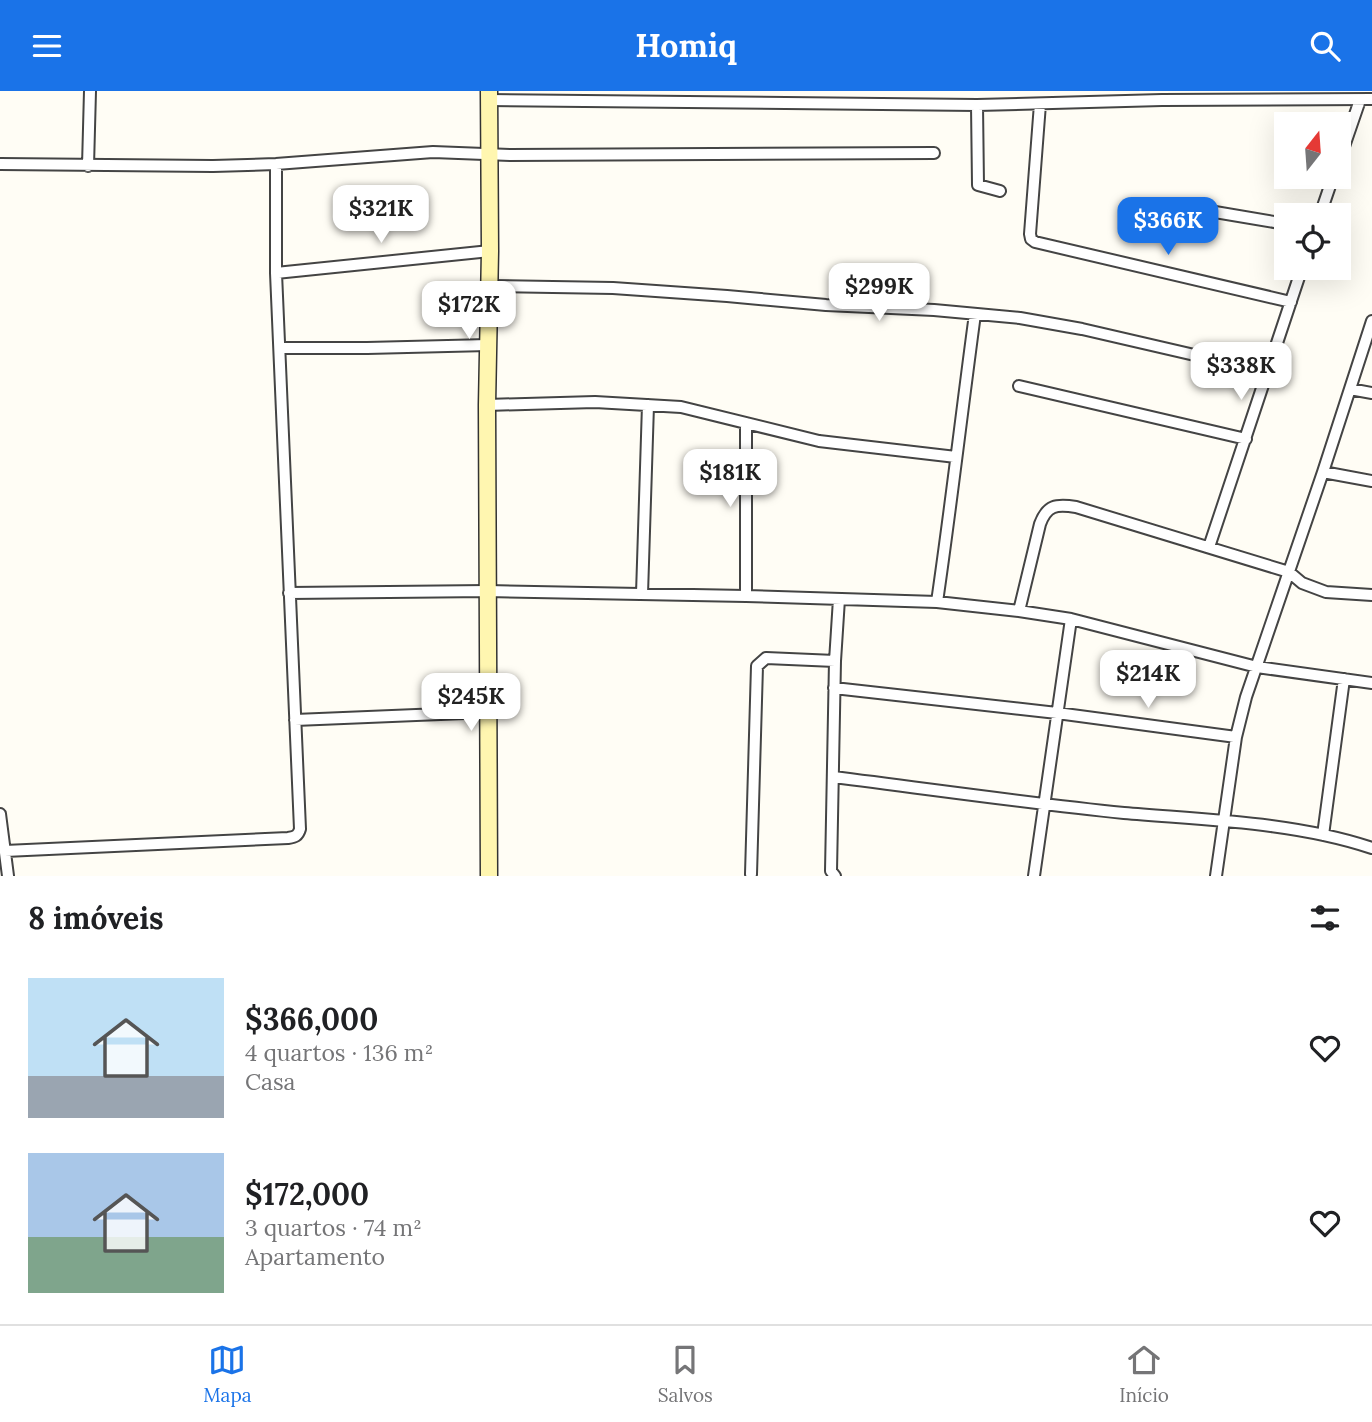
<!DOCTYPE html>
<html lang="pt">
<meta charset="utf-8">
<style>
:root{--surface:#fff;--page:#f2f2f2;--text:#202124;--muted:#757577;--line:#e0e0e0;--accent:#1a73e8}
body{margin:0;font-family:Lora,serif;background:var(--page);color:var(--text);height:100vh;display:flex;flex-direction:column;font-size:26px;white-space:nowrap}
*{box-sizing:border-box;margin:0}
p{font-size:23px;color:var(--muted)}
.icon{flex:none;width:38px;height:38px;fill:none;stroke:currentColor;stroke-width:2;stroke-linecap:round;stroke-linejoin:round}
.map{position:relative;height:785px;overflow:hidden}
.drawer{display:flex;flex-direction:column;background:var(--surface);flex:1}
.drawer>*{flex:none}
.needle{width:46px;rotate:17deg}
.buttons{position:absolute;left:1274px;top:21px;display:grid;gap:14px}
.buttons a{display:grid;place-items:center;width:77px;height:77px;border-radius:0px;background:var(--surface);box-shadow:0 7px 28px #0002;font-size:35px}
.price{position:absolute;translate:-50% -60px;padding:0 16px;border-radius:14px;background:#fff;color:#222;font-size:23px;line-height:46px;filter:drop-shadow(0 2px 4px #0008)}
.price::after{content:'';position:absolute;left:50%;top:42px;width:21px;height:16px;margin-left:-10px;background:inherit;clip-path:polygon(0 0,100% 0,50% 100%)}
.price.on{background:var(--accent);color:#fff}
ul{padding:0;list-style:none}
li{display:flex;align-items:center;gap:21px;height:175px;padding:0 28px}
li span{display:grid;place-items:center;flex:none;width:196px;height:140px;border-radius:0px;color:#555}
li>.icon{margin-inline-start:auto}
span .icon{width:84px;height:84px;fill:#fffc;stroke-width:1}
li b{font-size:30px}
h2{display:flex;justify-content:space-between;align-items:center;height:84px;padding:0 28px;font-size:30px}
header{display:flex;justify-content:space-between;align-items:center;height:91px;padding:0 28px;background:var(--accent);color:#fff;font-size:32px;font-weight:800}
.menu{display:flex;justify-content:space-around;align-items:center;height:98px;border-top:2px solid var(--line);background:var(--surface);font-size:19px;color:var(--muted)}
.menu a{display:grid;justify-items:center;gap:4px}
.menu .on{color:var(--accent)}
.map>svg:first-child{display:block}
</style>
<header><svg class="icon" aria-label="menu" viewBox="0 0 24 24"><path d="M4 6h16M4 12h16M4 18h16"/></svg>Homiq<svg class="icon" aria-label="search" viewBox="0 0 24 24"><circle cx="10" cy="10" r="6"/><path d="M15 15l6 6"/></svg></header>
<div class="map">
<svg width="1372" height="785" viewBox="0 0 1372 785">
<rect width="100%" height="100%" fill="#fffdf5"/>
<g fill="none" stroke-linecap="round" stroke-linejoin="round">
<defs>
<path id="street" d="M489,9L977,14L1162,9L1372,8
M1040,13L1030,143L1031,148L1035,151L1291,211
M977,14L978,94L1000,100
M1339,70L1360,9
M0,73L213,75L276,73L433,61L510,64L934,62
M88,75L90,0
M1215,121L1286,133
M1320,124L1333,86
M276,182L490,160
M489,195L613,197L727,205L826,214L934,219L1020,227L1082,238L1268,281
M280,257H367L488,254
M1019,295L1246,348
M1350,298L1372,302
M487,314L595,311L681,316L819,350L956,366
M746,332V505
M1323,381L1372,390
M1209,456L1302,177
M289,502L488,500L746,505L937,511L1019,520L1071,528L1257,576L1372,592
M642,503L648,314
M937,511C951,415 962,319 975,223
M1019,520L1040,433C1047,414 1056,413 1076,416L1289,481L1302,492L1326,501L1372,504
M834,597L1057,622L1236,646
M295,629L489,621
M833,686C930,698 1027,712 1124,722C1205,729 1295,731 1372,757
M0,723L8,785
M1323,744L1344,588
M5,760L288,747C295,746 298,745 300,738L276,182V73
M751,783L757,575L766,567L835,570
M835,785L831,780L835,570L839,508
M1034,785L1071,528
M1216,785L1236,646L1246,606L1323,381L1372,230"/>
<path id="secondary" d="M489,0L490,160L487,314L489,785"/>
</defs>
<use href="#street" stroke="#444" stroke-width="14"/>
<use href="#secondary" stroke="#333" stroke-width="19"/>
<use href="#street" stroke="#fff" stroke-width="10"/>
<use href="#secondary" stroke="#fff6b0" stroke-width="16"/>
</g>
</svg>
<div class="buttons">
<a><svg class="needle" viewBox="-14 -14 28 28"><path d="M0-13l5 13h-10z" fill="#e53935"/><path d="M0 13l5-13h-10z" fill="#757577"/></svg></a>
<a><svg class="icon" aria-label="locate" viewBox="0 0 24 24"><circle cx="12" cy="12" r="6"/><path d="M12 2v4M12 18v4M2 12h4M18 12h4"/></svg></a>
</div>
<b class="price" style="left:381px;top:154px">$321K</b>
<b class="price on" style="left:1168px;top:166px">$366K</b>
<b class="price" style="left:879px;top:232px">$299K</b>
<b class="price" style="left:469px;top:250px">$172K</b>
<b class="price" style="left:1241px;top:311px">$338K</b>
<b class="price" style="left:730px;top:418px">$181K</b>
<b class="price" style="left:1148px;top:619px">$214K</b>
<b class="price" style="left:471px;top:642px">$245K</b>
</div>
<section class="drawer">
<h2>8 imóveis<svg class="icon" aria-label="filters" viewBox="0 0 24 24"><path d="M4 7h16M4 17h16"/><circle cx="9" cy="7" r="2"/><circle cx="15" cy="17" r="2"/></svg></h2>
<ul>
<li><span style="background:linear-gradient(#bfe0f5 70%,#9aa5b1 0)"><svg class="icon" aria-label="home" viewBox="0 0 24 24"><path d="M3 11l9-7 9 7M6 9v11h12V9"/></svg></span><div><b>$366,000</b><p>4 quartos · 136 m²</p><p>Casa</p></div><svg class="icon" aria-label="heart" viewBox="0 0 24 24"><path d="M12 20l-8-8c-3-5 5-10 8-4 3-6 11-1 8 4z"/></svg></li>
<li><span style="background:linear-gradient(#a9c7e8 60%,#7fa58c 0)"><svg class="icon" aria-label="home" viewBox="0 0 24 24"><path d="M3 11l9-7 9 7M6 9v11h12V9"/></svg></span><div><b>$172,000</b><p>3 quartos · 74 m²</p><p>Apartamento</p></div><svg class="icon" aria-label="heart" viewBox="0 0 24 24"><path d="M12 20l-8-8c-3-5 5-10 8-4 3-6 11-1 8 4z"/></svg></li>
</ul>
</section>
<nav class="menu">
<a class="on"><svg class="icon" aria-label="map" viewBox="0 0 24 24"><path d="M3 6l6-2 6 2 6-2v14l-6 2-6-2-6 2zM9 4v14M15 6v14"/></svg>Mapa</a>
<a><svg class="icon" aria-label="saved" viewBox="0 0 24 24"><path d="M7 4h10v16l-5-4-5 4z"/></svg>Salvos</a>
<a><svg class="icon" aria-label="home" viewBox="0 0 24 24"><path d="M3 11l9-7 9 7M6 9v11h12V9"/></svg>Início</a>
</nav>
